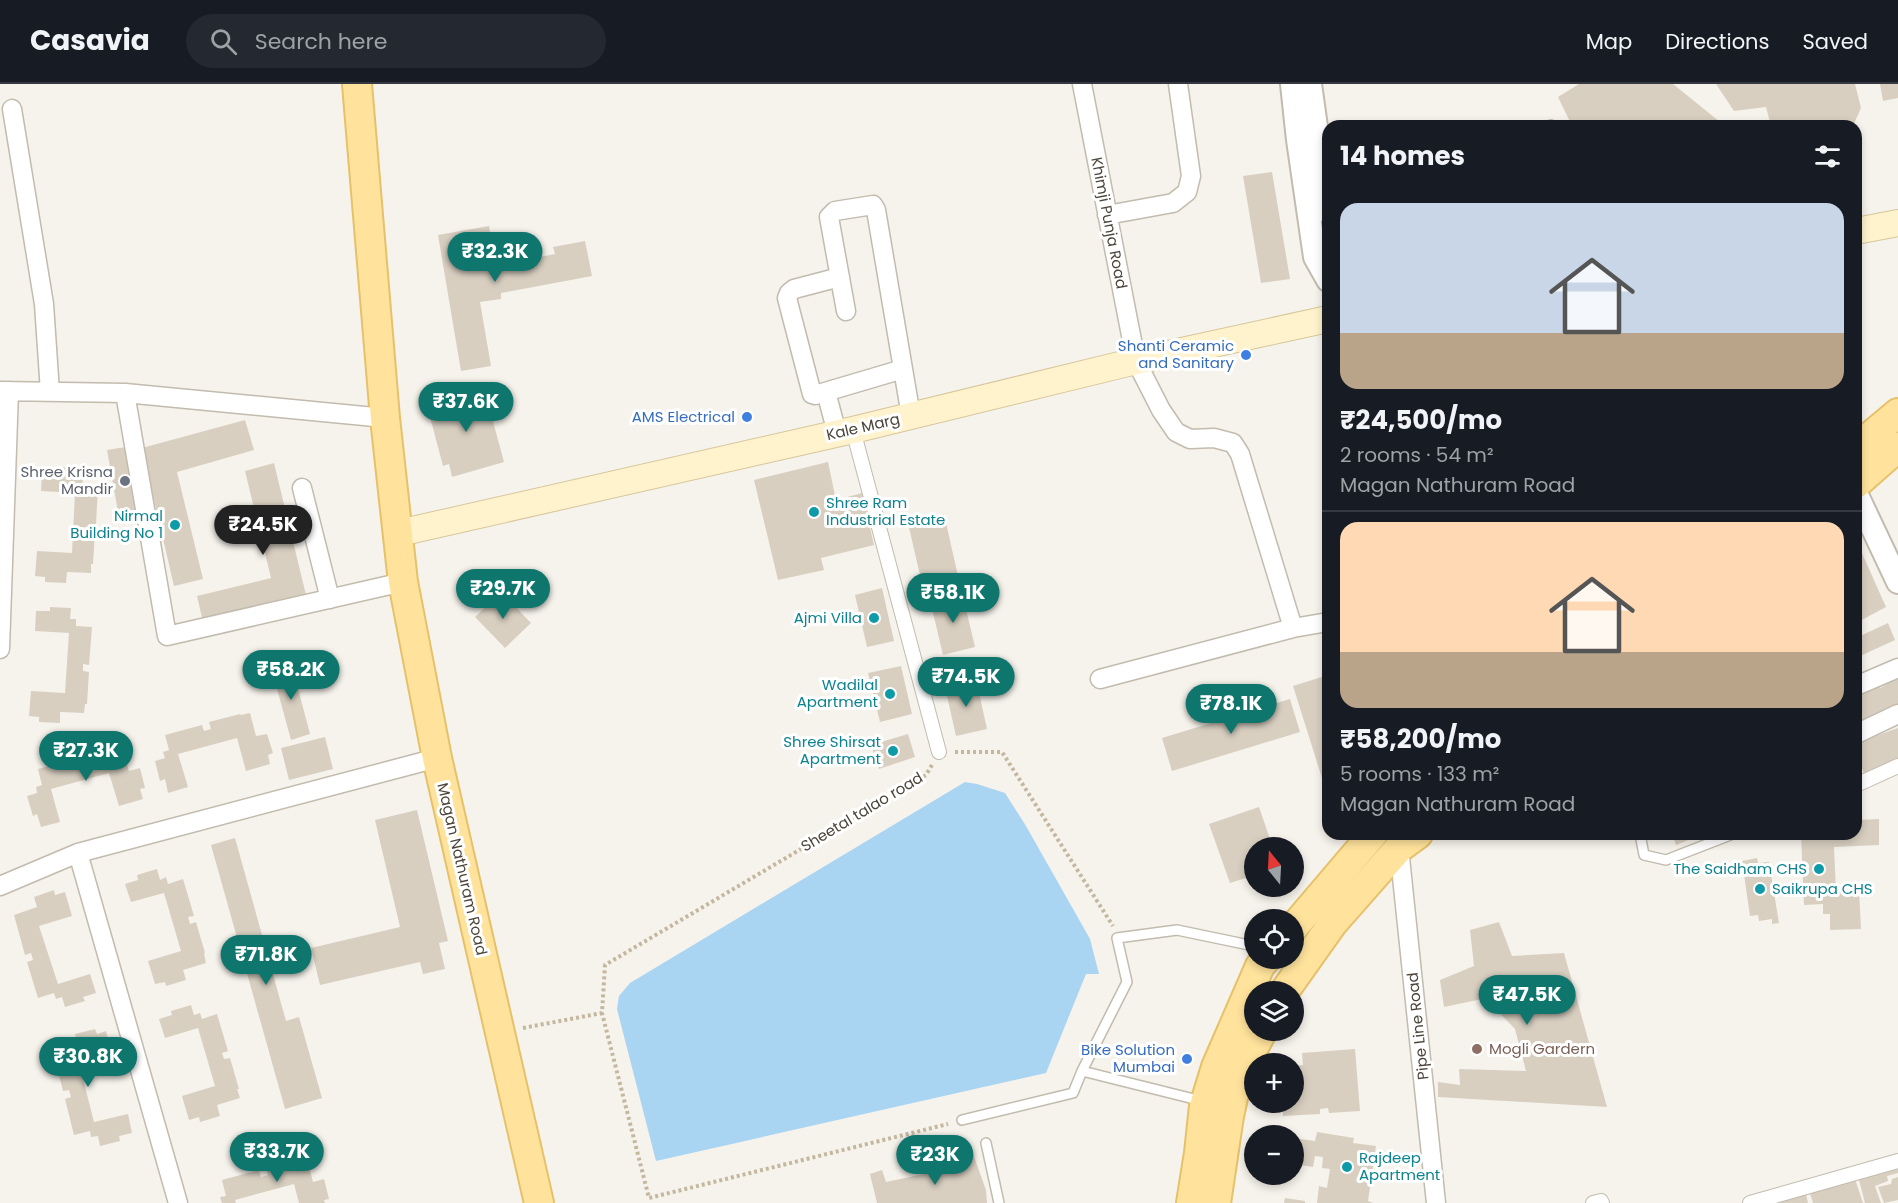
<!DOCTYPE html>
<meta charset="utf-8">
<style>
:root{--surface:#171b24;--page:#242831;--text:#f1f3f6;--muted:#9ea1a6;--line:#363941;--accent:#0f766e}
body{margin:0;font-family:Poppins,sans-serif;background:var(--page);color:var(--text);height:100vh;display:flex;flex-direction:column;font-size:22px;white-space:nowrap}
*{box-sizing:border-box;margin:0}
p{font-size:20px;color:var(--muted)}
.icon{flex:none;width:33px;height:33px;fill:none;stroke:currentColor;stroke-width:2;stroke-linecap:round;stroke-linejoin:round}
.map{position:relative;flex:1;overflow:hidden}
.sheet{position:absolute;left:1322px;top:36px;width:540px;height:720px;display:flex;flex-direction:column;background:var(--surface);border-radius:18px;box-shadow:0 3px 9px #0003}
.sheet>*{flex:none}
.needle{width:39px;rotate:342deg}
.tools{position:absolute;left:1244px;top:753px;display:grid;gap:12px}
.tools a{display:grid;place-items:center;width:60px;height:60px;border-radius:50%;background:var(--surface);box-shadow:0 3px 9px #0003;font-size:30px}
.price{position:absolute;translate:-50% -51px;padding:0 14px;border-radius:21px;background:var(--accent);color:#fff;font-size:20px;line-height:39px;filter:drop-shadow(0 2px 3px #0008)}
.price::after{content:'';position:absolute;left:50%;top:36px;width:18px;height:14px;margin-left:-9px;background:inherit;clip-path:polygon(0 0,100% 0,50% 100%)}
.price.selected{background:#222;color:#fff}
ul{padding:0;list-style:none}
li{display:grid;align-content:center;gap:12px;height:318px;padding:0 18px}
li+li{border-top:2px solid var(--line)}
li span{display:grid;place-items:center;height:186px;border-radius:18px;color:#555}
li>.icon{margin-inline-start:auto}
span .icon{width:108px;height:108px;fill:#fffc;stroke-width:1}
li b{font-size:26px}
h2{display:flex;justify-content:space-between;align-items:center;height:72px;padding:0 18px;font-size:26px}
header{display:flex;align-items:center;gap:36px;box-sizing:border-box;height:84px;padding:0 30px;background:var(--surface);border-bottom:2px solid var(--line)}
header strong{font-size:28px}
nav{display:flex;gap:33px;margin-inline-start:auto;font-size:21px}
.search{width:420px;height:54px;background:var(--page);display:flex;align-items:center;gap:15px;box-sizing:border-box;padding:0 21px;border-radius:33px;color:var(--muted);font-size:22px}
.map>svg:first-child{display:block}
</style>
<header>
<strong>Casavia</strong>
<div class="search"><svg class="icon" aria-label="search" viewBox="0 0 24 24"><circle cx="10" cy="10" r="6"/><path d="M15 15l6 6"/></svg>Search here</div>
<nav><a>Map</a><a>Directions</a><a>Saved</a></nav>
</header>
<div class="map">
<svg width="1898" height="1119" viewBox="0 0 1898 1119">
<rect width="100%" height="100%" fill="#f6f3ec"/>
<path fill="#a9d4f2" d="M965,698L977,700L1005,709L1026,742L1090,855L1099,890H1086L1046,989L656,1077L617,925L619,912L630,899Z"/>
<path fill="#d8cfc1" d="M1579,0H1673L1725,42H1572L1558,13Z
M1716,0H1855L1861,24L1853,42H1771L1766,23L1734,27Z
M1880,0H1898V14L1883,17Z
M1272,88L1290,195L1261,199L1243,92Z
M489,142L496,181L555,170L553,163L585,157L592,192L501,209V215L480,218L491,282L461,287L438,151Z
M484,304L504,378L452,393L449,380L443,382L430,333L437,331L433,318Z
M245,336L254,366L177,388L203,495L174,502L142,364Z
M132,362L144,429L119,433L107,366Z
M828,378L836,416L862,409L874,461L821,474L824,486L778,496L754,396Z
M274,379L306,511H304V514L203,538L197,512L271,494L245,387Z
M56,383L77,384L76,395H83L82,402L98,403L96,440H89V447L95,448L93,480H91V489L67,488L66,499L45,498V493L35,492L37,467L72,469L75,409L41,407L42,387L56,388Z
M944,430L958,492L922,500L908,439Z
M1861,467L1886,523L1856,539V470Z
M882,504L894,557L867,563L855,511Z
M501,508L531,539L505,564L475,533Z
M962,508L975,563L943,571L930,516Z
M50,523L71,524L70,535H76V542L92,543L89,581L83,580V587L89,588L87,620H85L84,629L60,628V639L39,638V633L29,632L31,607L65,609L69,549L35,547L36,527H50Z
M1888,539L1895,556L1856,574V554Z
M291,578L310,650L291,656L271,583Z
M901,582L912,630L880,638L868,589Z
M1328,591V710H1327L1293,602Z
M1898,591V624L1893,623L1856,639V611L1867,606L1877,597L1880,604L1887,600L1885,596Z
M976,595L987,645L956,652L945,603Z
M1290,615L1300,648L1172,687L1162,654Z
M250,629L256,652L267,650L273,669L268,671L270,680L246,687L237,654L178,670L188,703L168,709L165,695L160,697L155,677L165,674L163,668L169,666L165,651L202,641L204,647L211,645L209,638L240,630L241,631Z
M1898,644V678L1864,690L1856,668V659Z
M908,650L915,673L879,685L871,661Z
M325,653L333,685L289,696L281,664Z
M122,664L129,687L140,684L145,704L140,705L143,715L119,722L109,689L51,705L60,738L41,743L37,730L33,732L27,712L37,709L36,703L42,701L38,685L74,675L76,681L83,680L81,673L113,665V666Z
M1259,723L1273,764H1254V789L1252,792L1230,799L1209,740Z
M417,726L448,857L439,859L445,885L423,890L420,878L320,901L311,864L400,843L375,736Z
M1879,735V761L1834,763L1836,808L1859,806L1861,845L1830,846V830H1823V820L1804,821L1801,750H1856V736Z
M1672,750H1703L1676,761Z
M235,754L286,937L299,933L322,1014L285,1025L211,761Z
M1757,774L1758,779L1769,778L1779,839L1772,840V835L1759,837L1758,831L1750,832L1742,777Z
M157,785L160,796L166,793L168,800L183,795L194,832L188,833L190,840L196,838L205,869L204,870L206,879L183,886L186,896L166,902L165,898L155,900L148,877L181,867L164,809L131,818L125,800L138,796L137,791Z
M54,806L55,811L65,808L72,832L39,842L58,900L90,890L96,909L83,913L85,917L65,923L62,913L56,915L54,909L38,914L27,878L33,876L31,869L25,871L14,831L37,823L34,813Z
M1499,838L1512,872L1564,869L1607,1023L1438,1013V998L1460,1001L1459,985L1526,987L1515,945L1491,920L1482,922V915L1444,923L1440,896L1474,882L1470,846Z
M191,921L194,931L200,929L202,935L217,930L228,967L222,969L224,975L230,974L239,1005H237L240,1014L217,1021L220,1032L200,1038L199,1033L189,1036L182,1012L215,1002L198,944L165,954L159,935L172,931L171,927Z
M95,945L97,950L106,947L112,971L79,979L94,1038L128,1030L132,1049L119,1052L120,1057L100,1062L98,1052L91,1053L90,1047L74,1051L65,1015L71,1013L69,1006L63,1007L55,976H57L54,967L78,961L75,950Z
M1355,965L1360,1027L1329,1029L1328,1024L1320,1025V1030L1283,1032L1282,1018H1293L1294,982L1303,981L1302,969Z
M1317,1048L1354,1054L1353,1059L1376,1062L1368,1117L1373,1119H1317L1319,1102L1327,1104L1330,1085L1322,1084L1323,1073L1315,1072L1313,1083L1293,1080V1054L1315,1057Z
M972,1067L986,1106L987,1119H877L870,1090L882,1086L886,1098L962,1082L958,1070Z
M297,1075L298,1077L307,1075L313,1098L324,1095L329,1115L324,1116L325,1119H299L294,1100L235,1116L236,1119H222L220,1113L226,1112L222,1096L259,1086L261,1093L268,1091L266,1084Z
M1898,1079V1089L1887,1092L1888,1097L1875,1102L1881,1119H1865L1858,1092Z
M1854,1092L1863,1119H1813L1809,1106Z
M1898,1093V1116L1884,1119L1878,1103L1891,1100L1892,1095Z
M1805,1106L1808,1119H1760Z
M1285,1114L1305,1117V1119H1284Z"/>
<g fill="none" stroke-linecap="round" stroke-linejoin="round">
<defs>
<path id="service" d="M1551,41L1552,42
M1640,750L1644,771L1666,776L1733,750
M1082,987L1127,898L1117,854L1177,846L1254,862
M962,1036L1073,1009L1082,987L1202,1017
M986,1059L999,1119"/>
<path id="pedestrian" d="M853,346L939,668
M1856,701L1898,682
M1593,1119L1601,1117L1602,1119
M1750,1119L1898,1077"/>
<path id="minor" d="M1082,0L1136,277L1161,326L1176,348L1190,355L1214,354L1233,359L1240,370L1293,544
M12,25L44,220L50,308
M1107,131L1173,119L1187,108L1191,92L1178,0
M840,193L794,205L789,209L787,214L812,310L815,311L903,285
M846,227L829,133L835,127L873,121L876,126L911,332
M0,307L125,309L385,334
M826,308L837,349
M125,309L167,552L403,498
M302,404L330,515
M0,565L9,307
M1100,595L1293,544L1328,538
M1856,602L1898,584
M1856,650L1898,630
M1399,764L1436,1119
M78,769L178,1119
M0,802L78,769L437,674"/>
<path id="tertiary" d="M1292,0L1298,56L1315,173L1328,196
M1310,0L1328,128
M1856,409L1898,498"/>
<path id="secondary" d="M1856,147L1898,139
M399,449L853,346L1136,277L1328,235"/>
<path id="primary" d="M357,0L385,334L403,498L437,674L539,1119
M1856,364L1898,329
M1856,400L1898,363
M1293,844L1373,750
M1284,908L1333,839L1399,764L1418,750
M1191,1119L1199,1069L1204,1022L1216,983L1260,882L1267,874
M1216,1119L1229,1032L1237,995L1263,946"/>
</defs>
<use href="#service" stroke="#c2bbae" stroke-width="12"/>
<use href="#pedestrian" stroke="#c2bbae" stroke-width="16"/>
<use href="#minor" stroke="#c2bbae" stroke-width="21"/>
<use href="#tertiary" stroke="#c2bbae" stroke-width="26"/>
<use href="#secondary" stroke="#d6c79b" stroke-width="28"/>
<use href="#primary" stroke="#e6c16a" stroke-width="32"/>
<path stroke="#c4b79f" stroke-width="4" stroke-dasharray="3 3" stroke-linecap="butt" d="M955,668H1002L1113,842
M932,681L926,691L605,881L602,929L649,1114L948,1040
M523,944L602,929"/>
<use href="#service" stroke="#fff" stroke-width="9"/>
<use href="#pedestrian" stroke="#fff" stroke-width="14"/>
<use href="#minor" stroke="#fff" stroke-width="18"/>
<use href="#tertiary" stroke="#fff" stroke-width="22"/>
<use href="#secondary" stroke="#fff3cd" stroke-width="26"/>
<use href="#primary" stroke="#ffe39c" stroke-width="28"/>
</g>
<g fill="#3f7fe0" stroke="#fff" stroke-width="2">
<circle cx="1246" cy="271" r="6"/>
<circle cx="747" cy="333" r="6"/>
<circle cx="1187" cy="975" r="6"/>
</g>
<circle fill="#6b7280" stroke="#fff" stroke-width="2" cx="125" cy="397" r="6"/>
<g fill="#0f9aa8" stroke="#fff" stroke-width="2">
<circle cx="814" cy="428" r="6"/>
<circle cx="175" cy="441" r="6"/>
<circle cx="874" cy="534" r="6"/>
<circle cx="890" cy="610" r="6"/>
<circle cx="893" cy="667" r="6"/>
<circle cx="1819" cy="785" r="6"/>
<circle cx="1760" cy="805" r="6"/>
<circle cx="1347" cy="1083" r="6"/>
</g>
<circle fill="#8d6e63" stroke="#fff" stroke-width="2" cx="1477" cy="965" r="6"/>
<g text-anchor="middle" stroke-width="6" stroke-linejoin="round" paint-order="stroke">
<g font-size="15" fill="#4b4439" stroke="#fff">
<text transform="translate(1109 139) rotate(79)" y="5">Khimji Punja Road</text>
<text transform="translate(863 343) rotate(-13)" y="5">Kale Marg</text>
<text transform="translate(862 728) rotate(-31)" y="5">Sheetal talao road</text>
<text transform="translate(462 785) rotate(77)" y="5">Magan Nathuram Road</text>
<text transform="translate(1418 942) rotate(-96)" y="5">Pipe Line Road</text>
</g>
<g font-size="15" fill="#366cbe" stroke="#fff" text-anchor="end">
<text x="1234" y="267">Shanti Ceramic<tspan x="1234" dy="17">and Sanitary</tspan></text>
<text x="735" y="338">AMS Electrical</text>
<text x="1175" y="971">Bike Solution<tspan x="1175" dy="17">Mumbai</tspan></text>
</g>
<g font-size="15" fill="#5b616d" stroke="#fff" text-anchor="end">
<text x="113" y="393">Shree Krisna<tspan x="113" dy="17">Mandir</tspan></text>
</g>
<g font-size="15" fill="#0d838f" stroke="#fff" text-anchor="end">
<text x="826" y="424" text-anchor="start">Shree Ram<tspan x="826" dy="17">Industrial Estate</tspan></text>
<text x="163" y="437">Nirmal<tspan x="163" dy="17">Building No 1</tspan></text>
<text x="862" y="539">Ajmi Villa</text>
<text x="878" y="606">Wadilal<tspan x="878" dy="17">Apartment</tspan></text>
<text x="881" y="663">Shree Shirsat<tspan x="881" dy="17">Apartment</tspan></text>
<text x="1807" y="790">The Saidham CHS</text>
<text x="1772" y="810" text-anchor="start">Saikrupa CHS</text>
<text x="1359" y="1079" text-anchor="start">Rajdeep<tspan x="1359" dy="17">Apartment</tspan></text>
</g>
<g font-size="15" fill="#785e54" stroke="#fff" text-anchor="start">
<text x="1489" y="970">Mogli Gardern</text>
</g>
</g>
</svg>
<div class="tools">
<a><svg class="needle" viewBox="-14 -14 28 28"><path d="M0-13l5 13h-10z" fill="#e53935"/><path d="M0 13l5-13h-10z" fill="#9ea1a6"/></svg></a>
<a><svg class="icon" aria-label="locate" viewBox="0 0 24 24"><circle cx="12" cy="12" r="6"/><path d="M12 2v4M12 18v4M2 12h4M18 12h4"/></svg></a>
<a><svg class="icon" aria-label="layers" viewBox="0 0 24 24"><path d="M12 4l9 5-9 5-9-5zM3 14l9 5 9-5"/></svg></a>
<a>+</a>
<a>−</a>
</div>
<b class="price" style="left:495px;top:199px">₹32.3K</b>
<b class="price" style="left:466px;top:349px">₹37.6K</b>
<b class="price selected" style="left:263px;top:472px">₹24.5K</b>
<b class="price" style="left:503px;top:536px">₹29.7K</b>
<b class="price" style="left:953px;top:540px">₹58.1K</b>
<b class="price" style="left:291px;top:617px">₹58.2K</b>
<b class="price" style="left:966px;top:624px">₹74.5K</b>
<b class="price" style="left:1231px;top:651px">₹78.1K</b>
<b class="price" style="left:86px;top:698px">₹27.3K</b>
<b class="price" style="left:266px;top:902px">₹71.8K</b>
<b class="price" style="left:1527px;top:942px">₹47.5K</b>
<b class="price" style="left:88px;top:1004px">₹30.8K</b>
<b class="price" style="left:277px;top:1099px">₹33.7K</b>
<b class="price" style="left:935px;top:1102px">₹23K</b>
<section class="sheet">
<h2>14 homes<svg class="icon" aria-label="filters" viewBox="0 0 24 24"><path d="M4 7h16M4 17h16"/><circle cx="9" cy="7" r="2"/><circle cx="15" cy="17" r="2"/></svg></h2>
<ul>
<li><span style="background:linear-gradient(#c9d6e8 70%,#b9a48a 0)"><svg class="icon" aria-label="home" viewBox="0 0 24 24"><path d="M3 11l9-7 9 7M6 9v11h12V9"/></svg></span><div><b>₹24,500/mo</b><p>2 rooms · 54 m²</p><p>Magan Nathuram Road</p></div></li>
<li><span style="background:linear-gradient(#ffd9b3 70%,#b9a48a 0)"><svg class="icon" aria-label="home" viewBox="0 0 24 24"><path d="M3 11l9-7 9 7M6 9v11h12V9"/></svg></span><div><b>₹58,200/mo</b><p>5 rooms · 133 m²</p><p>Magan Nathuram Road</p></div></li>
</ul>
</section>
</div>
